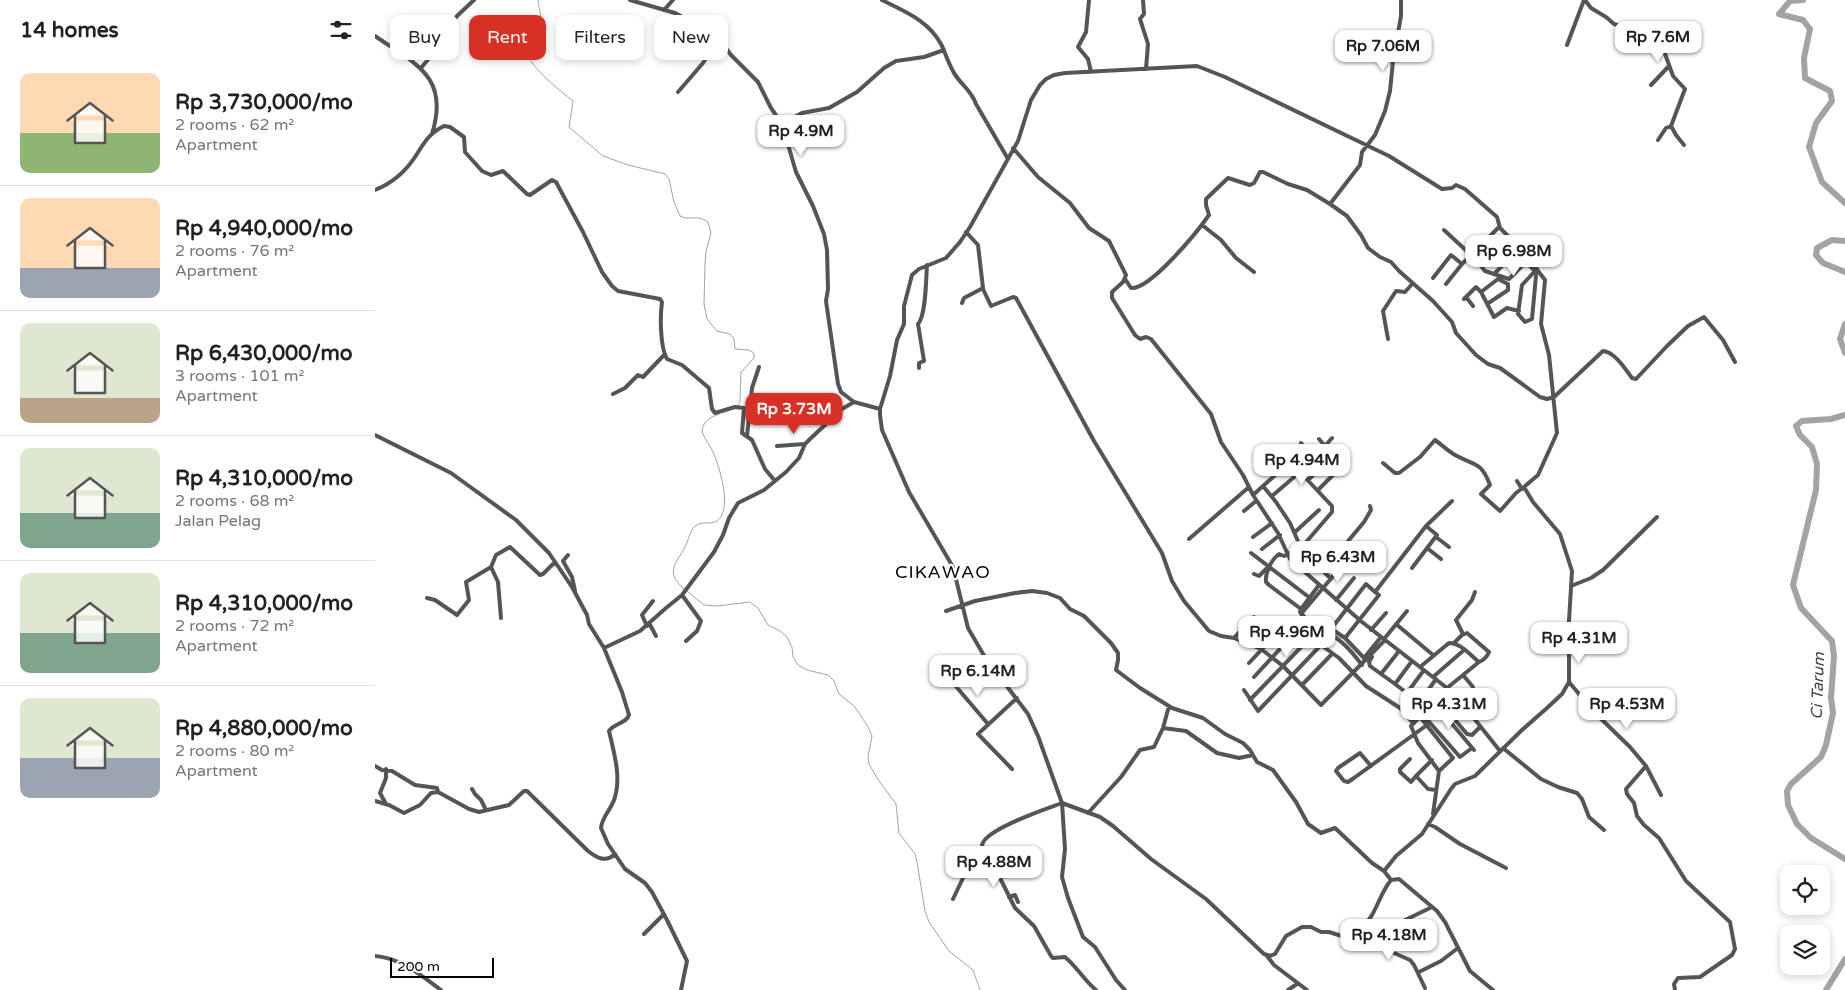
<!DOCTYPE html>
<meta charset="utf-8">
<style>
:root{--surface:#fff;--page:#f6f6f6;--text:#222;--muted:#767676;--line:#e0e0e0;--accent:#d93025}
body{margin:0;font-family:"Varela Round",sans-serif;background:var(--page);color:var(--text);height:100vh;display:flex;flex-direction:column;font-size:19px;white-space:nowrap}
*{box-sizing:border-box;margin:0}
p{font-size:16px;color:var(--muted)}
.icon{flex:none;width:28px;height:28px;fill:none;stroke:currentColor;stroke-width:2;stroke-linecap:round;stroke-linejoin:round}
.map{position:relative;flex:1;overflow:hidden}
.details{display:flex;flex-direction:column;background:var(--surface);width:375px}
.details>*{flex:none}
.top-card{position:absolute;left:15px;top:15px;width:475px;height:45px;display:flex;gap:10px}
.tools{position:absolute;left:1405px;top:865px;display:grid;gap:10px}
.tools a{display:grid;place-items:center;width:50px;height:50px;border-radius:10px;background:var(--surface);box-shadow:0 2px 8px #0003;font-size:25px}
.scale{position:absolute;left:15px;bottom:12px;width:104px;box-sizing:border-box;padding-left:5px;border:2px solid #000;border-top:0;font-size:14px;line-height:18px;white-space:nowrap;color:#000;-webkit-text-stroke:4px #fff;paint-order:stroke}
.price{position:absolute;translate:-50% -42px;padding:0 11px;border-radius:10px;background:#fff;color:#222;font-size:16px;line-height:32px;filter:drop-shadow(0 1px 2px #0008)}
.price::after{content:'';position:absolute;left:50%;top:30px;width:15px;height:11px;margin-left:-8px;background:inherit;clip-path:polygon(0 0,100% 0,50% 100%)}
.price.active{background:var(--accent);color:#fff}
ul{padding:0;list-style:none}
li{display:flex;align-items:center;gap:15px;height:125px;padding:0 20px}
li+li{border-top:1px solid var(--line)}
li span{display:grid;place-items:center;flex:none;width:140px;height:100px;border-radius:10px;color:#555}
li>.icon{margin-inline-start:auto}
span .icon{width:60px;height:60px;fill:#fffc;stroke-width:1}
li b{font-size:21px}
h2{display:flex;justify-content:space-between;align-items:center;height:60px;padding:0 20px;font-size:21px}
.chip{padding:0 18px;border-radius:10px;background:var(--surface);box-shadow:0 2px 8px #0003;font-size:18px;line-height:45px}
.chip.active{background:var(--accent);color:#fff}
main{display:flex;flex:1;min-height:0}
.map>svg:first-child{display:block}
</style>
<main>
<section class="details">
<h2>14 homes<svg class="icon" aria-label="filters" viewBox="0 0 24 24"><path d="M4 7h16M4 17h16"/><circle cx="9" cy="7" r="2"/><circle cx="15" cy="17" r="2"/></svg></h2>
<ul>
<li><span style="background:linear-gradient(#ffd9b3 60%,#8fb573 0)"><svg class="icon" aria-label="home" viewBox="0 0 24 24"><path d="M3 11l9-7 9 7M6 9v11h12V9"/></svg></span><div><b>Rp 3,730,000/mo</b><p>2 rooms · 62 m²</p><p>Apartment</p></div></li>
<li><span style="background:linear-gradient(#ffd9b3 70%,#9aa5b1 0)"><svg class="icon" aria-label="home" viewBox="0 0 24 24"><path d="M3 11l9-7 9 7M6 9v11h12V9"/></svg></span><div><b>Rp 4,940,000/mo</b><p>2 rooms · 76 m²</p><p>Apartment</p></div></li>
<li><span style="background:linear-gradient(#dfe7d0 75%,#b9a48a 0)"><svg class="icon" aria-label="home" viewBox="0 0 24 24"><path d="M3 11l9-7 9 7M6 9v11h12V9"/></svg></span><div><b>Rp 6,430,000/mo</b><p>3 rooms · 101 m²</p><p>Apartment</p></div></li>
<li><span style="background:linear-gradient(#dfe7d0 65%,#7fa58c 0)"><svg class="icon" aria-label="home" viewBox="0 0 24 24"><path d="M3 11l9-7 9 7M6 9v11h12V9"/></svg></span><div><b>Rp 4,310,000/mo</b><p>2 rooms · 68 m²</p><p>Jalan Pelag</p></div></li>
<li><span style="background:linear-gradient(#dfe7d0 60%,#7fa58c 0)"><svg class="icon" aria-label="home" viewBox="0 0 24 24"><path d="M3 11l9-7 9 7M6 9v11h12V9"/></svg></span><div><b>Rp 4,310,000/mo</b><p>2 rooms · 72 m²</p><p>Apartment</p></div></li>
<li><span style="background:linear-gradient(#dfe7d0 60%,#9aa5b1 0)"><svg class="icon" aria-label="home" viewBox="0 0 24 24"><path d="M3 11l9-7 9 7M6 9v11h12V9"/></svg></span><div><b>Rp 4,880,000/mo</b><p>2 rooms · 80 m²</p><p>Apartment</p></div></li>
</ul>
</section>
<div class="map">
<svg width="1470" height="990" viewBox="0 0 1470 990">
<rect width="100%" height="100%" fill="#fff"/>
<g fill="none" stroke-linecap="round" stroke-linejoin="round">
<path stroke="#a3a3a3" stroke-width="1" d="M163,0C163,6 166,13 166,19C166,29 154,37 152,47C148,63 186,91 198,101L194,127L228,156L253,165L290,174L294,179L299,202L305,216C314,221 323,214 333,222L336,233L331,251L330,265L329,304L332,319L342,331L355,334L359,339L360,349L374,350L379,353V358L366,372L365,401L363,406
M309,589C290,572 300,565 310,547C314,540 314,532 320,526C331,518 344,531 349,508C352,494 344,465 338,452C335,445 330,440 327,432C328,421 334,418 344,414
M312,591L329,605L342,606L375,602L383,608L393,625L405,631L412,637L417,647L418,657L423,665L432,670L453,675L459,681L464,694L479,706L492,725L497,736L493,757L494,764L502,778L521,804L524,833L540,854L542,862L550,911L554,922L574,951L598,970L605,990"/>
<path stroke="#a3a3a3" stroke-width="6" d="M1428,0L1415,1L1404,14L1428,20L1435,29L1429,58L1430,78L1455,91L1457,101L1441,123L1434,147L1447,182L1470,203
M1470,241L1457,240L1442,248L1441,255L1448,263L1470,272
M1470,324L1465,339L1470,353
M1470,415L1456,419L1427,421L1421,426L1425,435L1437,447L1442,464L1441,490L1418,585L1426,608L1457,641L1459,656L1456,698L1458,713L1451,745L1446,757L1416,784L1412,791L1413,805L1422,824L1436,838L1470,859
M1451,990L1470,959"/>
<path stroke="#555" stroke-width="4" d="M255,0L300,13L336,32L344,39L356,55L383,82L396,108L407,124L421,172L438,206L449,234L452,250L453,289L451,301L463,384L466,392L479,402
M507,0C530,12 553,20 566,44C571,54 574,66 581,76C588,86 597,92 601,104L633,159
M714,0L711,32L703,47L713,59L716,72
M768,0L769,14L765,19L773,44L771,69
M1026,0V16L1018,61L1015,91L1010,111L1000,135L987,152L985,165L955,204L972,216L986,235L993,248L1005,257L1016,262L1024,271L1058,301L1077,322L1081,333L1101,355L1113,364L1125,368L1132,373L1165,397L1172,399L1179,397L1228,351C1240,352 1251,370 1257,378L1261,379L1292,346L1313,326L1329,317L1348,340L1360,362
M1210,0L1216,8L1231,17L1239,24L1259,30L1273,42L1289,51L1298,76L1310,89L1296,126L1301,135L1309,145
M289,10L298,0
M0,36C40,64 75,76 57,134
M1192,45L1209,0
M46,68L65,45L82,16L99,0
M1276,85L1294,66
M303,92L328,63L344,39
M407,124L427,113L454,108L482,92L509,68L521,61L549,57L569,50
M1283,140L1291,128L1296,126
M638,148L663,177L695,203L714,228L734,241L751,275L748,282L737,292V298L760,335L765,339L771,337L776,339L836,414L846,442L868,475L878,495L903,533L915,559L987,622L1072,688L1086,702L1125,751
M0,190C18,183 32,170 42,154C50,141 55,133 69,126L75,127L89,137L90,152L107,171L116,175L128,171L152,194L155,195L177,180L181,182L208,232L227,272L237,286L243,291L285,299L287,302C285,316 285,347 292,359L307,365L334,388L337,409L340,413L360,407L369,408L367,433L377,440L390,469L400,481
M827,225L846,240L861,258L879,272
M1069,230L1096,255
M1135,238L1106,266L1110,271L1134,279L1151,262L1160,271L1161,276L1157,319L1150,322L1143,314L1147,285L1162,269
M1120,273L1143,250L1134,240
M1058,278L1076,255L1087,264
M750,279L756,288C775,290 823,231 834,215L831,205V199L853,178L875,185L879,183L885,172H888L913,184L932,190L955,204
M1071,284L1087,264L1124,227
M608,289L616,306L638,297L641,298L719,441L787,553L797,581L809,601L834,631L846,636L859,638L886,649L908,666L946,705L1010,640
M1106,292L1123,279L1133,284V290L1112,304
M1091,297L1098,306
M1089,299L1101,287L1106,292L1119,317L1132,308L1144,311
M587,303L589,298L608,288L603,245L591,232
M1013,339L1008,311L1021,291L1030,292L1038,283
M544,368V363L549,361L543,324C551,316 551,279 552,265
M238,394L250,388L263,375L268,377L290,354
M0,435L76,473L141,520L174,553L197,587L212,615L214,624L229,648L247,692L254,715C251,724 239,723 234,731C239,753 247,778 239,800C235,811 227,817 226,828L233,844L250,869L270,883L277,892L292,920L312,961L306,990
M372,436L377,388L384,367
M926,443L938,456
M402,446L430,444
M916,453L928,466
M1008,463L1020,473H1024L1045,457L1060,440C1067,445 1073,451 1080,455C1100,466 1106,461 1115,485L1106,494L1125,511L1141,493L1149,487
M925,472L928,466L950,446L944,439
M933,480L957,458V454L950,446L957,438
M1142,481L1147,489
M888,486L908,468H911L919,476
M943,490L959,474
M878,495L888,486L901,502L915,523L926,548L956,579
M897,496L925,472L957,506V512L926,548L909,556L904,554C896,560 890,573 891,582L894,585L926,609
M869,511L881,501
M920,532L944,510
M878,537L897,523
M1061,537L1074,547
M814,539L874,487
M1052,548L1066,559
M887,549L905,535
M876,553L935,598
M193,555L188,561L197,577L200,591
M116,567L123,582L126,618
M1037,568L1062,535L1051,526
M879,574L884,576L893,567
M944,585L926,609L925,612L936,624L952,626L970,638L989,658L1006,637
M1196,586L1216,578L1228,570L1282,517
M307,595L326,621L322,631L311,641
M52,598L60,600L82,615L94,600L91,582L116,567L121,555L135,547L165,575L168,574L180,562
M961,600L979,578
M571,611L600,601L640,593L657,591L672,593L685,598L695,609L709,616L736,643L743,653V660L741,670L765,688L797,708L828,718L850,734L868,743L875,750L882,762L898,770L921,802L933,824L946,833L960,828L997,863L1009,871
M926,614L959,575L964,552L989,522L996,510L995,506
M923,622C934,633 936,627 948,631C964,636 977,652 987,665
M274,623L281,636
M1021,624L1058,655
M272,626L267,615L278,601
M956,629L991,584L1000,592
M996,630L1011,613
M951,633L945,641L946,645L964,658L991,686L1025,708L1038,723
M1088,634L1081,620L1097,600L1100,592
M859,638L879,617
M970,638L1004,595L1000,592L1051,526L1077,501
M1009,639L1032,611
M872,644L892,623
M229,648L265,631L291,608L307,595L339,552L348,535L354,518L363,503L389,490L411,472L424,458L430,444L435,439L467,409L479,402L505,409
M997,657L994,662L995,666L1020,684L1037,661
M874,663L904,631
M1045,667L1074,643C1086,643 1095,655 1104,662C1109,660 1112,657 1114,652L1092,633L1087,635L1079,643
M1006,674L1024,651
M879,677L916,637
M1058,677L1089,650
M1194,682L1219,712L1255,747L1271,766L1286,795
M578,683L613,724
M1020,684L1046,704L1055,699L1057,700L1099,750
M927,685L956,655
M1098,687L1088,675L1104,662
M869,690L883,711L945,646
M1032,693L1049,670
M1067,697L1064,701L1092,734L1097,735L1105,727
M875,700L929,644
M1044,703L1061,679
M1052,712L1049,716L1085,757L1097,748
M1045,717L1078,758L1064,771
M788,728L811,731L842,753L864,758L878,755
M1128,748L1166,779L1183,787L1202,793L1207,799L1214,817L1229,830
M1035,759L1025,769V772L1036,782L1041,776
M1057,760L1041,776L1053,789L1061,790
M0,766L7,770L17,771L40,785L62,788L63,792
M996,766L985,753L963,768L961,771L969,781L973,782L979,778L1052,725
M1271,766L1251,789L1252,794L1259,803L1262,816L1269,825L1284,838L1311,881L1355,922L1360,949L1357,955L1325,977L1303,978L1299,984L1300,990
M11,769V778L5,793L11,804
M637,769L603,734L642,698
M97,789L100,794L106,800L111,810
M0,801L14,805L29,813L45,805L56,793L63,792L94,809L104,812L134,805L149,791H152L213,851C222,858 231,863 240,854
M713,813L746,777L765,750L779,747L788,728L794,706
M1058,814L1064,771L1043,743L1036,726L1072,688L1088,675
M1053,824L1060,827L1085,844L1131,868
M1016,880L1009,871L1021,856L1047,834L1076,789L1080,784L1100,776L1147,730L1172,708L1187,694L1194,682V621L1197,571L1185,534L1158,502L1149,487L1163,475L1182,433L1174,355L1166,324L1170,280L1148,251L1125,228L1122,217L1090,189L1081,185L1077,188L1067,189L1014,156L850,77L822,66L690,73L679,75L671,79L665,85L656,100L643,141L595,227L585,242L571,258L544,269L537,275L529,306V324L522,340L515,376L505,409V415L507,430L534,492L578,567L593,628L611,659L653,714L663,736L687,803L725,817L738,826L776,859L831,899L889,954L895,956L900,954L911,936L927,927H936L946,932H954L976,939C984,931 992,924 997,915C1004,903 1007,891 1016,880L1024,879L1062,911L1070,922L1095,971L1118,990
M634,897L640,895L643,902
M578,899L589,876L592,874L600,876L615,862
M992,923L1007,937L1019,953L1035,960L1039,965L1050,988
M269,934L289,914
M1007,937L1022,924L1057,907
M0,956C26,958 46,975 66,990
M892,956L899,965L932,990
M1044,972L1066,961L1083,948
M721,990C709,980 702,967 690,957L678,958L676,956L659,926L640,908L624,876L616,866L607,845C610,829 671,809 687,803L690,849L687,877L693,898L708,937L720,947L741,980L750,990
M913,990L922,984"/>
</g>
<g text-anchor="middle" stroke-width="4.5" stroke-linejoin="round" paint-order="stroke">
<g font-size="16" font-style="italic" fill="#444" stroke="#fff">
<text transform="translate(1442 686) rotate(-88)" y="6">Ci Tarum</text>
</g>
<g font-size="18" letter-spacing="1" fill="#000" stroke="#fff">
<text x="568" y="578">CIKAWAO</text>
</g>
</g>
</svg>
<div class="tools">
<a><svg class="icon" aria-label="locate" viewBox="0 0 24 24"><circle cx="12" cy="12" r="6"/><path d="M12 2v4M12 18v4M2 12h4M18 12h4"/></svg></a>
<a><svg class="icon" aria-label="layers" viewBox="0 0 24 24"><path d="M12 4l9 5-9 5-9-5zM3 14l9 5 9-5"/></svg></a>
</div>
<div class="scale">200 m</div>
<b class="price" style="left:1283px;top:63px">Rp 7.6M</b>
<b class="price" style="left:1008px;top:72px">Rp 7.06M</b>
<b class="price" style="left:426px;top:157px">Rp 4.9M</b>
<b class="price" style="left:1139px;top:277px">Rp 6.98M</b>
<b class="price active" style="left:419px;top:435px">Rp 3.73M</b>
<b class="price" style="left:927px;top:486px">Rp 4.94M</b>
<b class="price" style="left:963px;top:583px">Rp 6.43M</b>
<b class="price" style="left:912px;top:658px">Rp 4.96M</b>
<b class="price" style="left:1204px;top:664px">Rp 4.31M</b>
<b class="price" style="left:603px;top:697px">Rp 6.14M</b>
<b class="price" style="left:1074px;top:730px">Rp 4.31M</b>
<b class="price" style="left:1252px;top:730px">Rp 4.53M</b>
<b class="price" style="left:619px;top:888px">Rp 4.88M</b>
<b class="price" style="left:1014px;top:961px">Rp 4.18M</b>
<div class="top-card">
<a class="chip">Buy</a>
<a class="chip active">Rent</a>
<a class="chip">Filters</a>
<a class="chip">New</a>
</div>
</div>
</main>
